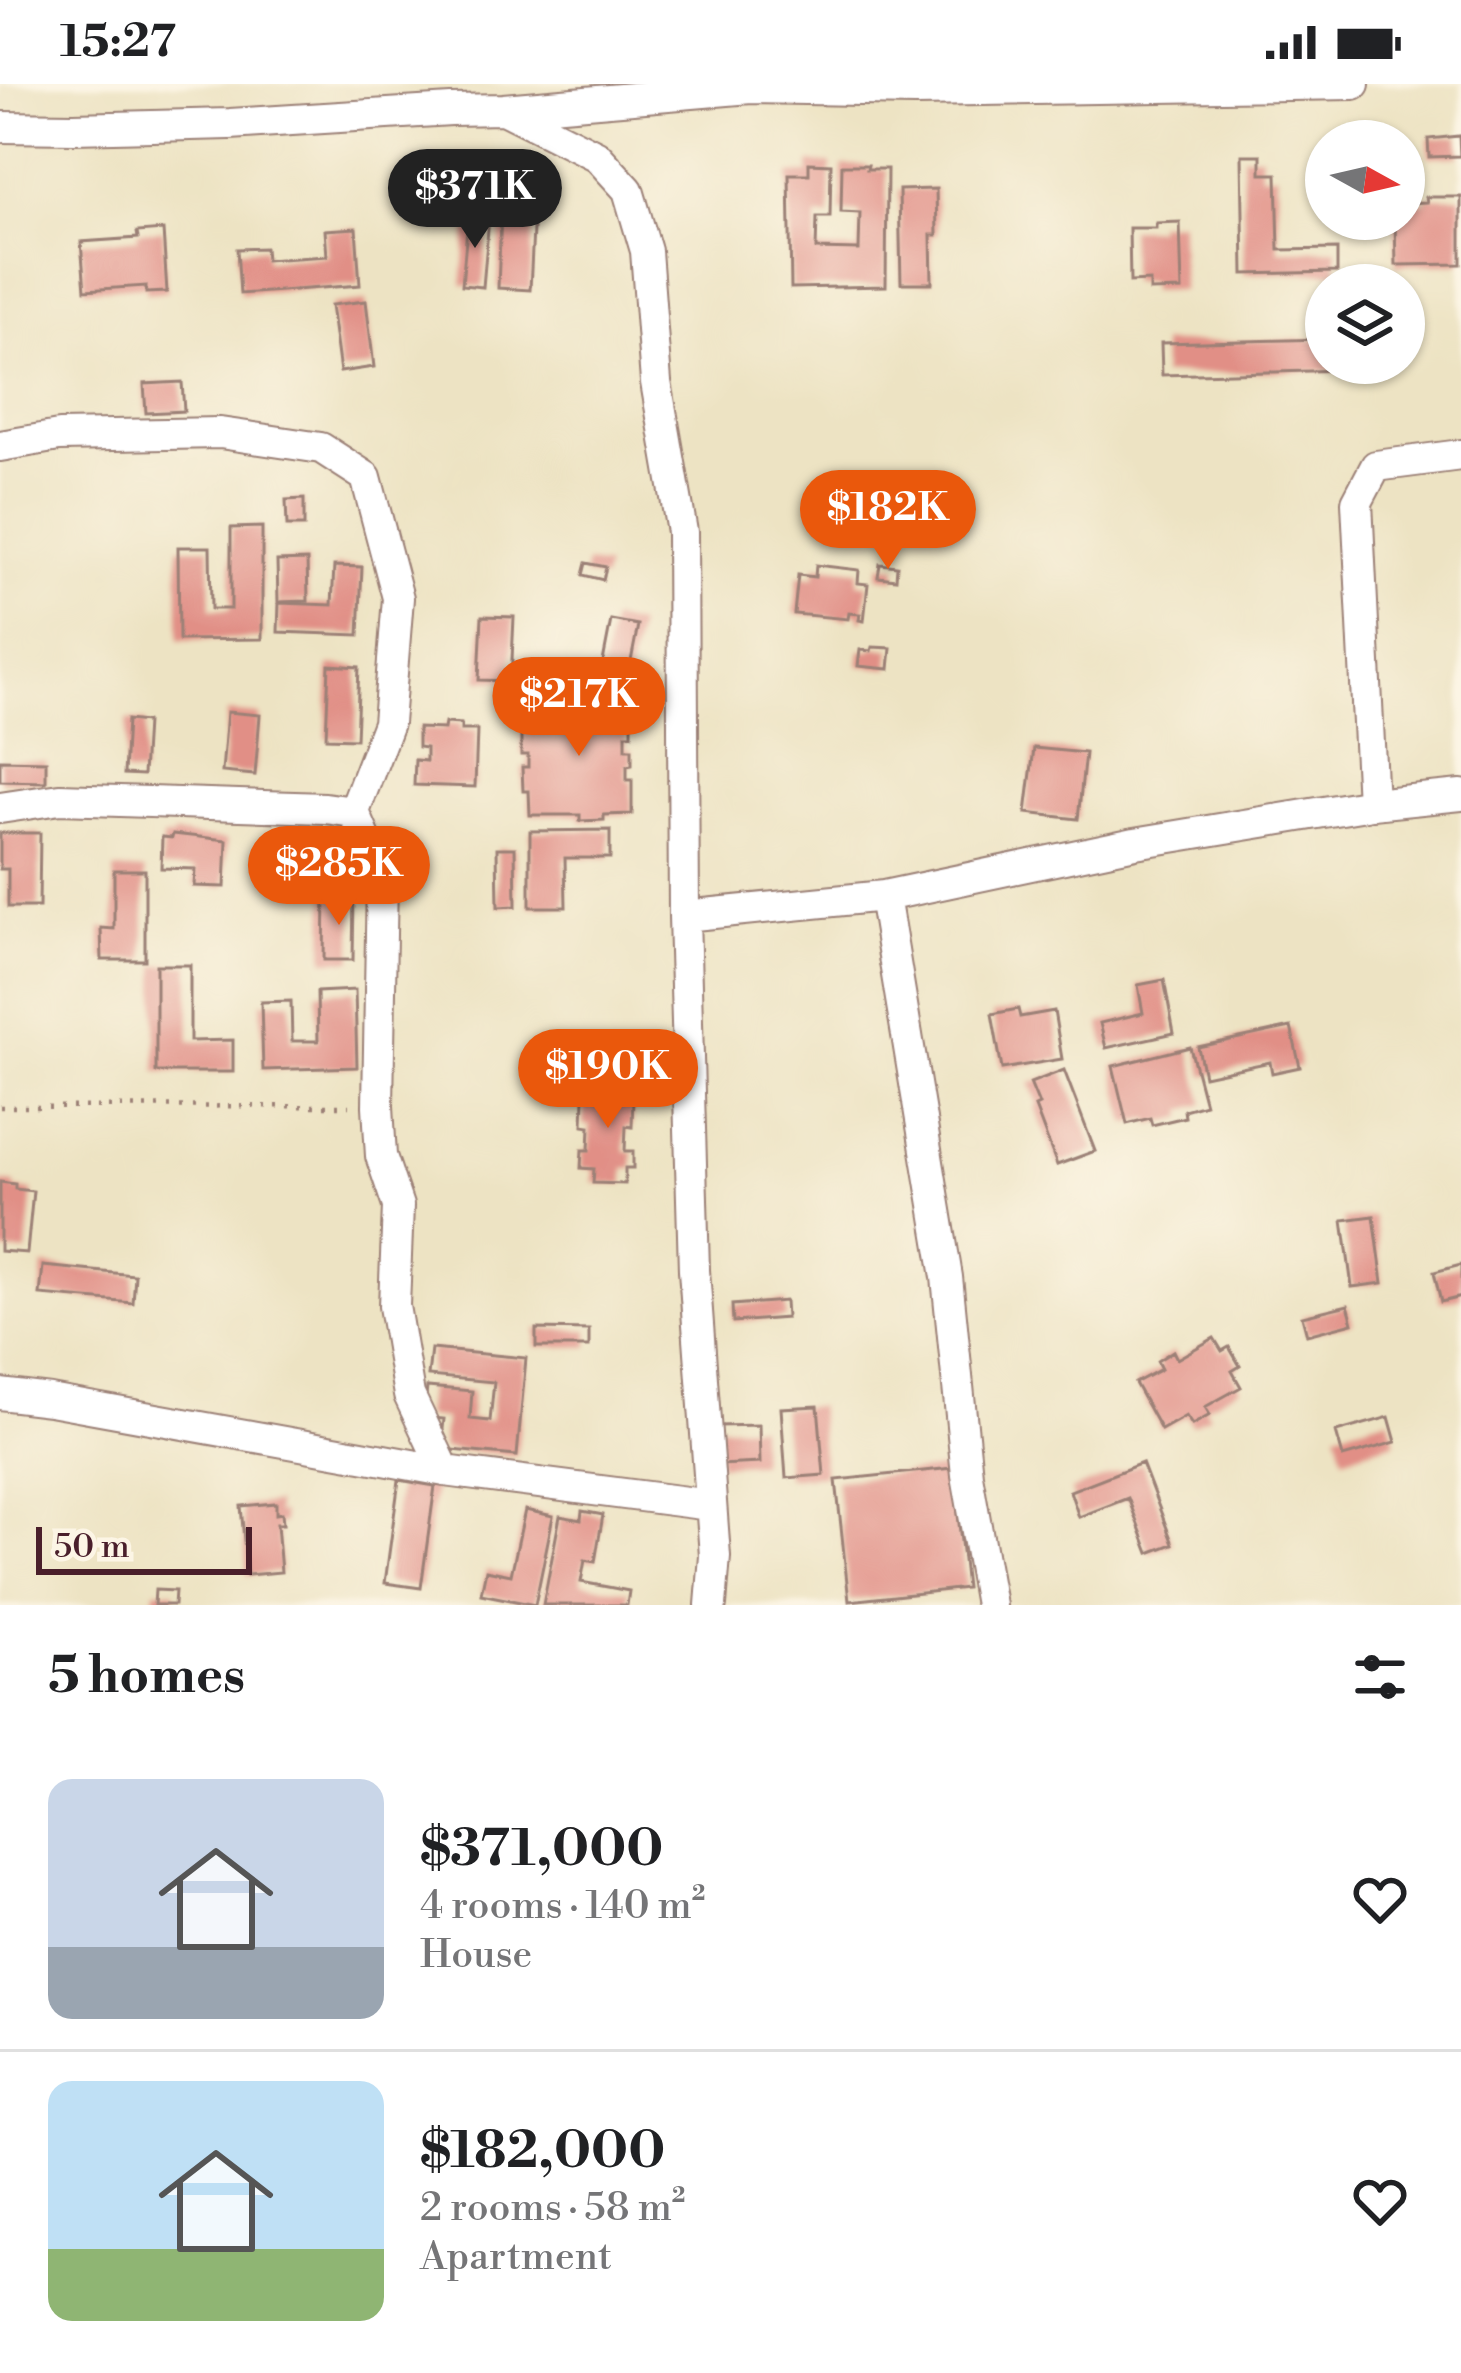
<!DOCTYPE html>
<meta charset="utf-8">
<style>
:root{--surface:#fff;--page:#f2f2f2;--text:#202124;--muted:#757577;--line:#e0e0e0;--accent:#ea580c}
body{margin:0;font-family:"Libre Bodoni",serif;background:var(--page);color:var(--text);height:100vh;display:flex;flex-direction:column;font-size:45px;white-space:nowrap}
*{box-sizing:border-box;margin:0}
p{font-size:39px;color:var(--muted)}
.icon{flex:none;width:66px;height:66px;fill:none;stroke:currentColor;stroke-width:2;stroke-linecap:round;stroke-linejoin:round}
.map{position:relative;height:1521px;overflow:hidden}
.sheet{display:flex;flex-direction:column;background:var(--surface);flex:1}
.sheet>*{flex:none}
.needle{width:78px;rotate:98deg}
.tools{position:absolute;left:1305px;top:36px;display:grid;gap:24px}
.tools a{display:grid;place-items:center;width:120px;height:120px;border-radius:50%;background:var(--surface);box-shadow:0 3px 9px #0004;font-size:60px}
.scale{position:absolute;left:36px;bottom:30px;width:216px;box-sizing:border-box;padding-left:12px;border:6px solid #4a1f2b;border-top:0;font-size:33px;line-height:42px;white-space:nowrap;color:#4a1f2b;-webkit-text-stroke:9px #fcf5e5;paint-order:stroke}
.price{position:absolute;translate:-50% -102px;padding:0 27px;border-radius:42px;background:var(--accent);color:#fff;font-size:39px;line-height:78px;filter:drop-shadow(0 3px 6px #0008)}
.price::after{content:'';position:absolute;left:50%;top:72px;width:36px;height:27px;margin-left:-18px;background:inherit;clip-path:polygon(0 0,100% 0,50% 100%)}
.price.selected{background:#222;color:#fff}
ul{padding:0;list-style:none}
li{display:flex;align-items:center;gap:36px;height:300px;padding:0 48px}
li+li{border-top:3px solid var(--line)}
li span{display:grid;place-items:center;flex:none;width:336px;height:240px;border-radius:24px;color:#555}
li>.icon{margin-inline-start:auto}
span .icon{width:144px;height:144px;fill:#fffc;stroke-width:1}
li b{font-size:51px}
h2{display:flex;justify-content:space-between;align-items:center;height:144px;padding:0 48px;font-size:51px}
.status{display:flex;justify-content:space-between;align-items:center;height:84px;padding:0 60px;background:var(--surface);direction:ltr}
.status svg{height:33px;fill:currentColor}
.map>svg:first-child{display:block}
</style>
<div class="status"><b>15:27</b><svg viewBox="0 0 49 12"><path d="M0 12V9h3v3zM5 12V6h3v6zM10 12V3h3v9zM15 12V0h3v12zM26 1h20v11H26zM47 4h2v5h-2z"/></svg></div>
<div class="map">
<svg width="1461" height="1521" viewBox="0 0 1461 1521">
<rect width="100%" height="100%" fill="#fcf5e5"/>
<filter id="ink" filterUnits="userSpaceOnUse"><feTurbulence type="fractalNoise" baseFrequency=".00833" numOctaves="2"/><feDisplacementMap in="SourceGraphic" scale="24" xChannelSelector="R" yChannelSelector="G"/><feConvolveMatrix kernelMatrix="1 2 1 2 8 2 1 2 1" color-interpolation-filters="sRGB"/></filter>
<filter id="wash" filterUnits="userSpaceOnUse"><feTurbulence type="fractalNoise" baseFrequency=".004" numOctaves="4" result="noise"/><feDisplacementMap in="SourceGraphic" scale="48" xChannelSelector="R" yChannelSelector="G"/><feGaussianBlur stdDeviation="2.7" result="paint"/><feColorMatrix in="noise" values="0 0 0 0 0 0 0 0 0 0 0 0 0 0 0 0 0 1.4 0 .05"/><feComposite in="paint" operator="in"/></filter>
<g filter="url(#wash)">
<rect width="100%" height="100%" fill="#ede3c3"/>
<g id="blocks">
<path fill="#e18f86" d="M1459,52L1460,72L1429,73L1428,55Z
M1242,71H1261V90H1277L1279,166L1337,165V188L1244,190Z
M809,79L831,80L830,133H817L816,165L859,166L860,129L841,128L842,81H868L867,85H887L886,202L791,204L789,90H809Z
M502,103L535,104L530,206L498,204Z
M936,105L937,151H931L932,199H901L899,106Z
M1426,113H1461V180L1396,181L1395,135H1404V119L1427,118Z
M468,132L489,134L483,203L462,201Z
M1180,138L1182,206L1150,207V197L1130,198L1129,144H1156V139Z
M356,144L360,201L240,210L237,165L265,164L266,176L327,172L325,146Z
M163,146L167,208L146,209V202L85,206L81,158L138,154L137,148Z
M366,217L374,283L340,288L331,221Z
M1326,255V279H1342L1343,286L1162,291L1161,259Z
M182,298L184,327L146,329L144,300Z
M304,415V442H287L286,416Z
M262,443V555L179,556L178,463H210L211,525H231V444Z
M307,476L308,517L278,518L277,477Z
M586,479L606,483L603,496L583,491Z
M880,480L897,482L896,495L878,493Z
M816,481L859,486L858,499L868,500L864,537L859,536L860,530L849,529L848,535L794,530L798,491L815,493Z
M334,482L362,483L359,551L278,548L279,519L332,521Z
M482,532L514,533L511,597L479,596Z
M611,536L638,541L628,593L601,588Z
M872,563L891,564L889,585L858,582L860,566L871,567Z
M329,581L359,583L356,655L326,654Z
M613,613H626V620H632V650H626V665H632V681L627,682V696H632V730L604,731V736L580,737V731H530L529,707H523L522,683H528V671H521V648L526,647V622H577V615H602V620L613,619Z
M227,628L260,631L255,691L222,688Z
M127,636L146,638L143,691L124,690Z
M445,639L461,640V646H477L475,703L414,701L415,676L426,677V664L418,663V644L444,645Z
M1034,664L1085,669L1078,735L1026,729Z
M0,676L46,677V698L0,697Z
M610,746V774H565L566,823H530V747Z
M0,749H40L39,823H8V785H0Z
M173,750L227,756L225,803L194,802L195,785L161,784L162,753L172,754Z
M497,764H515L516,822L498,823Z
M114,786H145V876H102L101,844L114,845Z
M325,811L354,812L353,876H324Z
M156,881H190V957L233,956V988H156Z
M1164,896L1174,949L1106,964L1100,939L1143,929L1138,901Z
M355,906L357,983L263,986L261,918L291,917L292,957H318L317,908Z
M1018,925L1020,933L1054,927L1062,975L1002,985L992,930Z
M1291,943L1300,983L1272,989L1270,978L1204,992L1198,963Z
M1190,963L1205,1020L1184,1026L1185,1033L1152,1041L1150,1034L1127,1040L1113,982Z
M1064,986L1095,1067L1057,1081L1035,1023L1039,1021L1030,999Z
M590,994L624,995L623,1012H633L632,1043L626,1042L625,1067H633V1084H625V1100L593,1099L594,1085L581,1084L582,1066H589L590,1042L583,1041L584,1014H590Z
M0,1098L15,1100V1105L33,1107L27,1169L0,1167Z
M1374,1132L1383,1199L1352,1203L1343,1136Z
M1461,1181V1213L1441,1218L1434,1188Z
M43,1182L135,1191L133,1219L40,1211Z
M785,1217L786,1234L733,1238L732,1221Z
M1348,1221L1353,1239L1307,1251L1302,1232Z
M536,1245L589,1246V1263H536Z
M1214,1254L1222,1267L1229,1263L1240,1282L1232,1287L1241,1303L1205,1323L1210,1331L1192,1341L1186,1332L1161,1346L1135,1299L1161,1285L1157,1277L1173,1267L1177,1275Z
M431,1265L526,1274L517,1372L441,1365L444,1335L424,1333L427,1303L472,1307L470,1335L490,1337L494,1298L428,1292Z
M818,1322L824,1391L786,1394L781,1324Z
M1389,1333L1396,1358L1343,1373L1336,1348Z
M759,1341L760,1379L719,1381L718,1342Z
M1142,1379L1173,1460L1149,1469L1128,1414L1079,1433L1070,1407Z
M953,1384L966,1504L849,1517L836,1396Z
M399,1396L435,1402L421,1504L385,1499Z
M276,1419V1430L282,1429L283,1440H277L281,1488L247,1491L241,1422Z
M525,1426L553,1432L535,1521L481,1510L486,1486L511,1491Z
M582,1427L603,1431L595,1478L585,1476L581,1498L629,1507L627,1521H543L560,1432L581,1436Z
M155,1506L175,1507L174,1521H154Z"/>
</g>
</g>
<g filter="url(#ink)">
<use href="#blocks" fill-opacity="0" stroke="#9c8177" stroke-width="3"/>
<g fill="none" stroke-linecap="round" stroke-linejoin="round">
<defs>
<path id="minor" d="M503,25L597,72L628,106L646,167L656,298L682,448L684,832L694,1186L715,1472L711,1521
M0,43L74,44L230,40L451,26L503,25L751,4L915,7L1354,0
M0,362L59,352L220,349L321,364L366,393L398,514L388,639L354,728
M1372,720L1357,418L1376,382L1461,371
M0,724L60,715L325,724L354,728L382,793L378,1022L381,1072L398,1122L394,1222L409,1311L445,1387
M884,812L947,1193L967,1391L990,1521
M684,832L884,812L1135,759L1372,720L1461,711
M0,1310L50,1316L445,1387L710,1421"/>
</defs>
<use href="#minor" stroke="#9c8177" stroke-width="34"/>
<path stroke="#9c8177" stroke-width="4.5" stroke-dasharray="3 9" stroke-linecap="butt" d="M0,1023L349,1022"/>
<use href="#minor" stroke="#fff" stroke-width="30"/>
</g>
</g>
</svg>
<div class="tools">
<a><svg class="needle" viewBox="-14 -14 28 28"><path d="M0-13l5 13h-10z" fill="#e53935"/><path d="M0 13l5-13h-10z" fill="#757577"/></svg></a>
<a><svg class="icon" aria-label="layers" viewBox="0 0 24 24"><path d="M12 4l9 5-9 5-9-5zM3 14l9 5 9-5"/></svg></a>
</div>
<div class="scale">50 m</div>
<b class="price selected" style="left:475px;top:167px">$371K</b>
<b class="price" style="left:888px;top:488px">$182K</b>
<b class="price" style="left:579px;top:675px">$217K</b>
<b class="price" style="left:339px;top:844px">$285K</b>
<b class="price" style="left:608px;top:1047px">$190K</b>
</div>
<section class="sheet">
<h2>5 homes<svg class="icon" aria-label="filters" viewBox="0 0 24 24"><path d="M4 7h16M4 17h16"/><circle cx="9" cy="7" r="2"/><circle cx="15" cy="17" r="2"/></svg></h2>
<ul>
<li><span style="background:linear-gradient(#c9d6e8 70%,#9aa5b1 0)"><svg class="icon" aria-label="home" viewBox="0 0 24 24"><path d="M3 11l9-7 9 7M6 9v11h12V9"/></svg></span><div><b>$371,000</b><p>4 rooms · 140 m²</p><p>House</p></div><svg class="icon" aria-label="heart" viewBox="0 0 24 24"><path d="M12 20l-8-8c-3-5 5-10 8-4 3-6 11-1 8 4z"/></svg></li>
<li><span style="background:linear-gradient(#bfe0f5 70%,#8fb573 0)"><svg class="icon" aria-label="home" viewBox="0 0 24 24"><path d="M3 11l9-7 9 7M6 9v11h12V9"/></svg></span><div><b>$182,000</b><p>2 rooms · 58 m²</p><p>Apartment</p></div><svg class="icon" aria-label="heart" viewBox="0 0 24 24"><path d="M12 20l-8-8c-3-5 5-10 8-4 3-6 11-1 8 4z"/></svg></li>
</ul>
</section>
